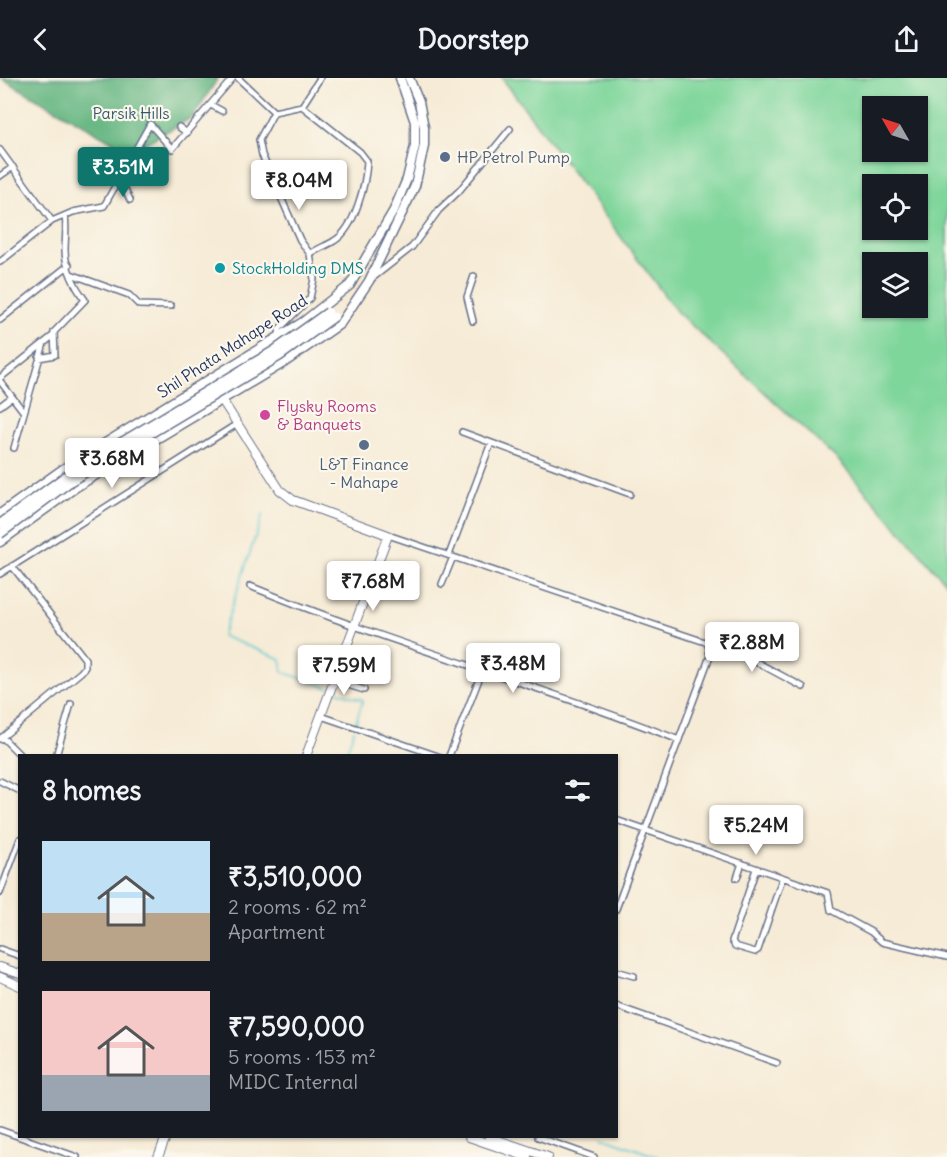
<!DOCTYPE html>
<meta charset="utf-8">
<style>
:root{--surface:#171b24;--page:#242831;--text:#f1f3f6;--muted:#9ea1a6;--accent:#0f766e}
body{margin:0;font-family:Delius,sans-serif;background:var(--page);color:var(--text);height:100vh;display:flex;flex-direction:column;font-size:22px;white-space:nowrap}
*{box-sizing:border-box;margin:0}
p{font-size:20px;color:var(--muted)}
.icon{flex:none;width:33px;height:33px;fill:none;stroke:currentColor;stroke-width:2;stroke-linecap:round;stroke-linejoin:round}
.map{position:relative;flex:1;overflow:hidden}
.details{position:absolute;left:18px;top:676px;width:600px;height:384px;display:flex;flex-direction:column;background:var(--surface);border-radius:0px;box-shadow:0 2px 4px #0004}
.details>*{flex:none}
.needle{width:39px;rotate:309deg}
.buttons{position:absolute;left:862px;top:18px;display:grid;gap:12px}
.buttons a{display:grid;place-items:center;width:66px;height:66px;border-radius:0px;background:var(--surface);box-shadow:0 2px 4px #0004;font-size:30px}
.price{position:absolute;translate:-50% -51px;padding:0 14px;border-radius:6px;background:#fff;color:#222;font-size:20px;line-height:39px;filter:drop-shadow(0 2px 3px #0008)}
.price::after{content:'';position:absolute;left:50%;top:36px;width:18px;height:14px;margin-left:-9px;background:inherit;clip-path:polygon(0 0,100% 0,50% 100%)}
.price.selected{background:var(--accent);color:#fff}
ul{padding:0;list-style:none}
li{display:flex;align-items:center;gap:18px;height:150px;padding:0 24px}
li span{display:grid;place-items:center;flex:none;width:168px;height:120px;border-radius:0px;color:#555}
li>.icon{margin-inline-start:auto}
span .icon{width:72px;height:72px;fill:#fffc;stroke-width:1}
li b{font-size:26px}
h2{display:flex;justify-content:space-between;align-items:center;height:72px;padding:0 24px;font-size:26px}
header{display:flex;justify-content:space-between;align-items:center;height:78px;padding:0 24px;background:var(--surface);font-size:27px;font-weight:800}
.map>svg:first-child{display:block}
</style>
<header><svg class="icon" aria-label="back" viewBox="0 0 24 24"><path d="M15 5l-7 7 7 7"/></svg>Doorstep<svg class="icon" aria-label="share" viewBox="0 0 24 24"><path d="M12 15V3M7 8l5-5 5 5M5 13v7h14v-7"/></svg></header>
<div class="map">
<svg width="947" height="1079" viewBox="0 0 947 1079">
<rect width="100%" height="100%" fill="#fbf7ec"/>
<filter id="ink" filterUnits="userSpaceOnUse"><feTurbulence type="fractalNoise" baseFrequency=".0167" numOctaves="2"/><feDisplacementMap in="SourceGraphic" scale="12" xChannelSelector="R" yChannelSelector="G"/><feConvolveMatrix kernelMatrix="1 2 1 2 8 2 1 2 1" color-interpolation-filters="sRGB"/></filter>
<filter id="wash" filterUnits="userSpaceOnUse"><feTurbulence type="fractalNoise" baseFrequency=".008" numOctaves="4" result="noise"/><feDisplacementMap in="SourceGraphic" scale="24" xChannelSelector="R" yChannelSelector="G"/><feGaussianBlur stdDeviation="1.35" result="paint"/><feColorMatrix in="noise" values="0 0 0 0 0 0 0 0 0 0 0 0 0 0 0 0 0 1.4 0 .05"/><feComposite in="paint" operator="in"/></filter>
<g filter="url(#wash)">
<rect width="100%" height="100%" fill="#f6ebd6"/>
<path fill="#7fd69b" stroke="#4d827c" stroke-width="1.5" fill-rule="evenodd" d="M502,0H947V506L838,382L677,234ZM873,28H918V74H873ZM873,106H918V152H873ZM873,184H918V230H873Z"/>
<path fill="#67b783" stroke="#417370" stroke-width="1.5" d="M1,0H218L193,39L135,71L132,75Z"/>
<g fill="none" stroke-linecap="round" stroke-linejoin="round">
<path stroke="#5ac7d1" stroke-width="1.5" d="M263,436L222,558L281,581L283,594L329,610
M333,612L363,622L355,647
M345,678L354,652
M603,1059L658,1079"/>
</g>
</g>
<g filter="url(#ink)">
<g fill="none" stroke-linecap="round" stroke-linejoin="round">
<defs>
<path id="street" d="M238,0L274,34
M211,27L222,33
M302,28L360,74L367,83C366,105 355,151 334,163C326,168 319,170 310,176
M179,49L187,55
M0,72L52,143
M0,98L13,89
M120,101L130,122
M0,184L52,143L73,134L104,128L150,46L172,71L233,0
M71,196L129,217L139,227L171,228
M370,202L412,169L439,132L459,113L510,51
M0,242L69,187
M473,243L467,219L474,198
M280,261L279,251L310,220L314,201L310,176L300,162L262,77L259,62L274,34L302,28L320,0
M39,280L55,277L54,254L85,222C75,209 65,189 65,172C65,160 67,150 65,138
M0,300L54,257
M0,303L23,333
M0,328L12,319
M462,354L630,416
M14,370L44,265
M388,457L708,565L710,578L616,831
M449,477L491,365
M0,496L237,346
M442,506L453,479
M250,508C390,566 538,606 679,662
M708,565L732,571L803,609
M332,602L364,612
M321,638L438,678
M2,659L21,678
M0,661L81,594L85,589V581L12,488
M56,678L71,626
M449,678L483,591
M0,703L20,713
M616,742L828,815L831,832L871,854L882,864L947,879
M756,791L732,863L735,868L755,874L758,872L782,801
M737,800L742,785
M0,815L20,761
M0,871L20,878
M616,893L634,898
M616,928L777,985
M0,1052L20,1059
M20,1059L77,1079
M538,1059L594,1079"/>
<path id="secondary" d="M220,319L280,412L293,422L388,457L306,678
M0,889L20,896
M0,899L20,908
M469,1059L527,1079
M489,1059L548,1079
M158,1079L166,1059"/>
<path id="primary" d="M0,436L63,391L303,244L350,207L394,132L407,101L415,68V44L400,0
M0,464L76,409L285,284L340,246L369,203L415,108L424,68V49L419,24L409,0"/>
</defs>
<use href="#street" stroke="#687188" stroke-width="8"/>
<use href="#secondary" stroke="#687188" stroke-width="10"/>
<use href="#primary" stroke="#687188" stroke-width="11"/>
<use href="#street" stroke="#fff" stroke-width="5"/>
<use href="#secondary" stroke="#fff" stroke-width="8"/>
<use href="#primary" stroke="#fff" stroke-width="8"/>
<defs>
<path id="primary-bridge" d="M0,446L67,397L275,272L328,234
M0,456L71,403L280,278L334,239"/>
</defs>
<use href="#primary-bridge" stroke="#687188" stroke-width="11" stroke-linecap="butt"/>
<use href="#primary-bridge" stroke="#fff" stroke-width="8"/>
</g>
</g>
<g fill="#5c6f8a" stroke="#fbf7ec" stroke-width="2">
<circle cx="445" cy="79" r="6"/>
<circle cx="364" cy="367" r="6"/>
</g>
<circle fill="#0f9aa8" stroke="#fbf7ec" stroke-width="2" cx="220" cy="190" r="6"/>
<circle fill="#d1479c" stroke="#fbf7ec" stroke-width="2" cx="265" cy="337" r="6"/>
<g text-anchor="middle" stroke-width="4.5" stroke-linejoin="round" paint-order="stroke">
<g font-size="16" fill="#34596d" stroke="#fbf7ec">
<text x="131" y="41">Parsik Hills</text>
</g>
<g font-size="16" fill="#4e5e75" stroke="#fbf7ec" text-anchor="start">
<text x="457" y="85">HP Petrol Pump</text>
<text x="364" y="392" text-anchor="middle">L&amp;T Finance<tspan x="364" dy="18">- Mahape</tspan></text>
</g>
<g font-size="16" fill="#0d838f" stroke="#fbf7ec" text-anchor="start">
<text x="232" y="196">StockHolding DMS</text>
</g>
<g font-size="16" fill="#1b2f5e" stroke="#fbf7ec">
<text transform="translate(232 268) rotate(-33)" y="6">Shil Phata Mahape Road</text>
</g>
<g font-size="16" fill="#b23c85" stroke="#fbf7ec" text-anchor="start">
<text x="277" y="334">Flysky Rooms<tspan x="277" dy="18">&amp; Banquets</tspan></text>
</g>
</g>
</svg>
<div class="buttons">
<a><svg class="needle" viewBox="-14 -14 28 28"><path d="M0-13l5 13h-10z" fill="#e53935"/><path d="M0 13l5-13h-10z" fill="#9ea1a6"/></svg></a>
<a><svg class="icon" aria-label="locate" viewBox="0 0 24 24"><circle cx="12" cy="12" r="6"/><path d="M12 2v4M12 18v4M2 12h4M18 12h4"/></svg></a>
<a><svg class="icon" aria-label="layers" viewBox="0 0 24 24"><path d="M12 4l9 5-9 5-9-5zM3 14l9 5 9-5"/></svg></a>
</div>
<b class="price selected" style="left:123px;top:120px">₹3.51M</b>
<b class="price" style="left:299px;top:133px">₹8.04M</b>
<b class="price" style="left:112px;top:411px">₹3.68M</b>
<b class="price" style="left:373px;top:534px">₹7.68M</b>
<b class="price" style="left:752px;top:595px">₹2.88M</b>
<b class="price" style="left:513px;top:616px">₹3.48M</b>
<b class="price" style="left:344px;top:618px">₹7.59M</b>
<b class="price" style="left:756px;top:778px">₹5.24M</b>
<section class="details">
<h2>8 homes<svg class="icon" aria-label="filters" viewBox="0 0 24 24"><path d="M4 7h16M4 17h16"/><circle cx="9" cy="7" r="2"/><circle cx="15" cy="17" r="2"/></svg></h2>
<ul>
<li><span style="background:linear-gradient(#bfe0f5 60%,#b9a48a 0)"><svg class="icon" aria-label="home" viewBox="0 0 24 24"><path d="M3 11l9-7 9 7M6 9v11h12V9"/></svg></span><div><b>₹3,510,000</b><p>2 rooms · 62 m²</p><p>Apartment</p></div></li>
<li><span style="background:linear-gradient(#f6c9c9 70%,#9aa5b1 0)"><svg class="icon" aria-label="home" viewBox="0 0 24 24"><path d="M3 11l9-7 9 7M6 9v11h12V9"/></svg></span><div><b>₹7,590,000</b><p>5 rooms · 153 m²</p><p>MIDC Internal</p></div></li>
</ul>
</section>
</div>
